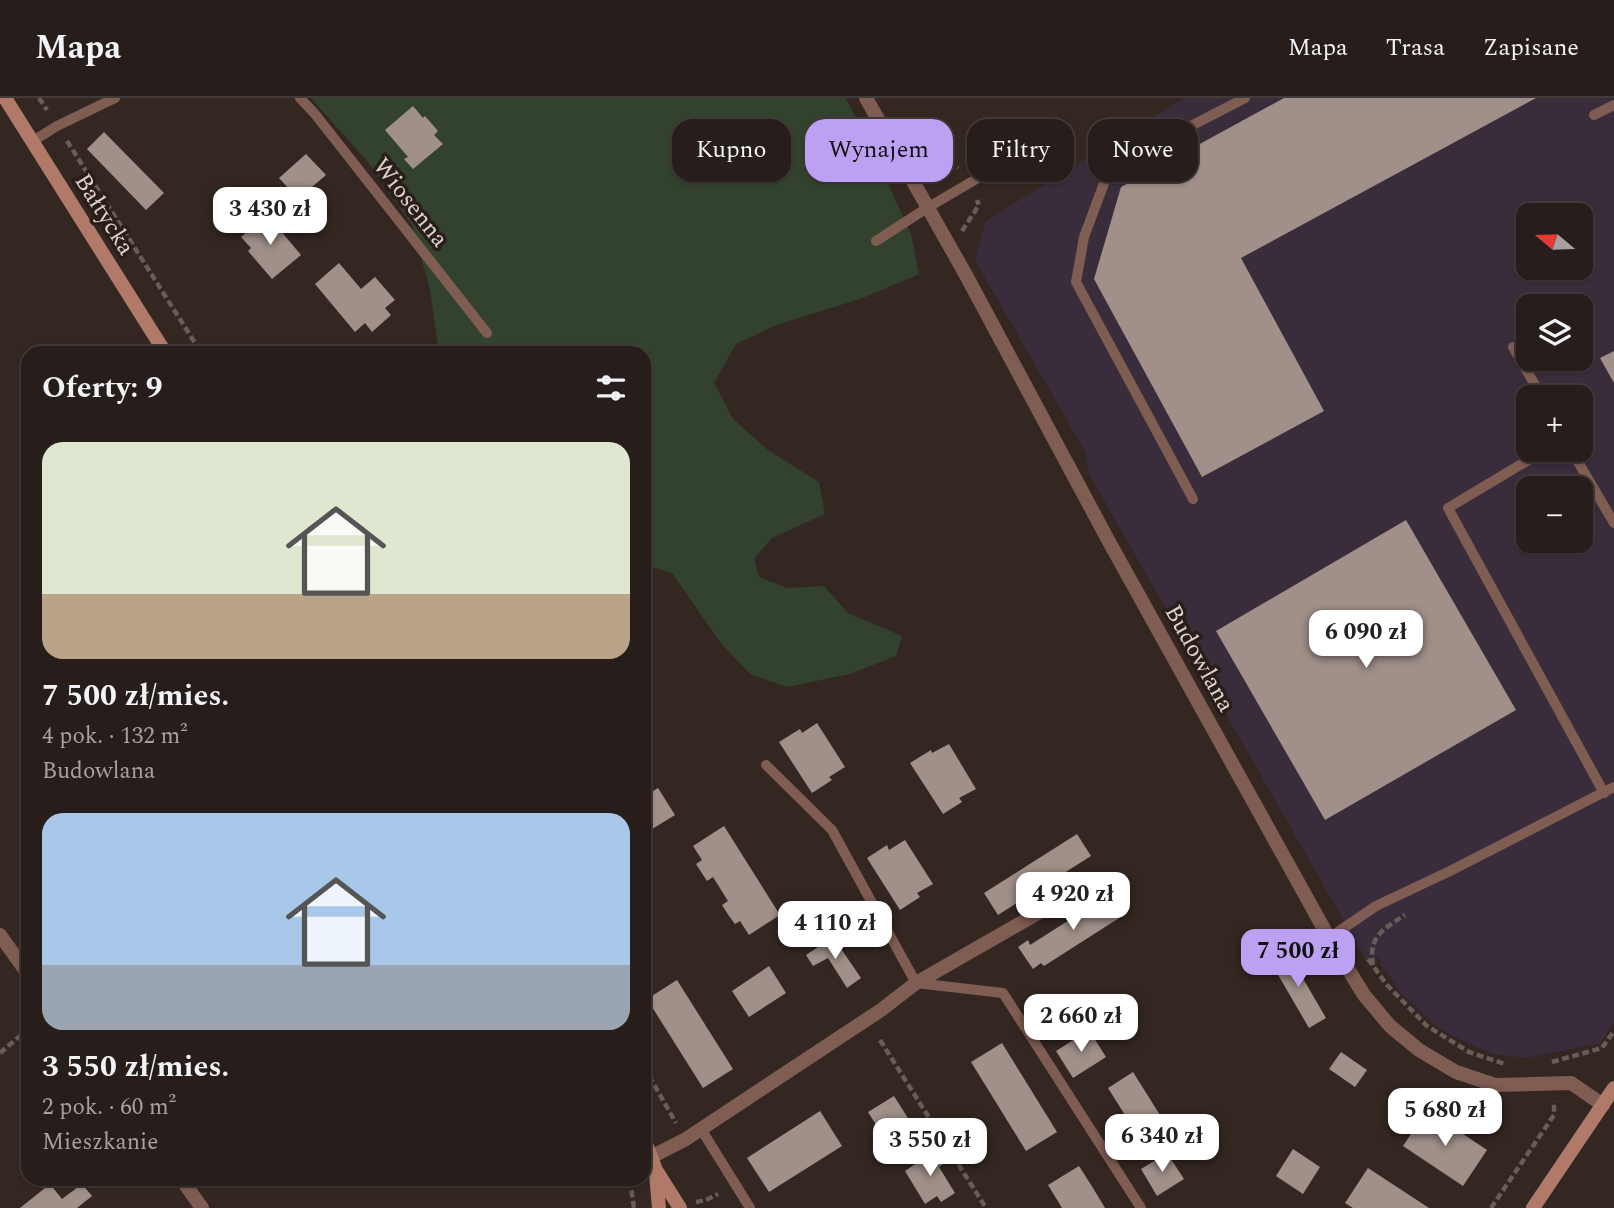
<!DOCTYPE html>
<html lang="pl">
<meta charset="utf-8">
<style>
:root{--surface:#271d1a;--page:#332a27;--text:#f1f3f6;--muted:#a4a2a2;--line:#433b39;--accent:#bca0f2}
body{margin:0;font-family:Spectral,serif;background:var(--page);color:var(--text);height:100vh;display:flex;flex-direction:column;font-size:26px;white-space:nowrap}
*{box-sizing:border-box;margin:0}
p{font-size:23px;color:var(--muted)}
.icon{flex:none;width:38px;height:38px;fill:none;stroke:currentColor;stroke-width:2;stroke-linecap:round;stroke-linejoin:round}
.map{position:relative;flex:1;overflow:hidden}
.sheet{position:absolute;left:21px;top:248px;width:630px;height:840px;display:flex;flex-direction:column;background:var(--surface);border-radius:21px;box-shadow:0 2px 5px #0004,0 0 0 2px var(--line)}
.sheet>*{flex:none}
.hud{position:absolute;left:672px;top:21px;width:665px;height:63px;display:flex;gap:14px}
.needle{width:46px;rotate:289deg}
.controls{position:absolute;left:1516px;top:105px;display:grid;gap:14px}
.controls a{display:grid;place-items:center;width:77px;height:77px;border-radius:14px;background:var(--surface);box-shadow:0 2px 5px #0004,0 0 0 2px var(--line);font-size:35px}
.price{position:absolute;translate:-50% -60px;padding:0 16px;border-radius:14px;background:#fff;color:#222;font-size:23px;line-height:46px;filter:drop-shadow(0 2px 4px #0008)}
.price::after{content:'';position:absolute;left:50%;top:42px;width:21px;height:16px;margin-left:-10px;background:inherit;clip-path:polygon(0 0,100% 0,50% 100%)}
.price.current{background:var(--accent);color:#111}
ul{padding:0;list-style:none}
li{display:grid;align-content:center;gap:14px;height:371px;padding:0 21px}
li span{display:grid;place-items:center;height:217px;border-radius:21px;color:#555}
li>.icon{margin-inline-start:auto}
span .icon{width:126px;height:126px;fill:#fffc;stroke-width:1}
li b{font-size:30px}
h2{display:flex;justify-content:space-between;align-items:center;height:84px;padding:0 21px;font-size:30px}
.tag{padding:0 24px;border-radius:21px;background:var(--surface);box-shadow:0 2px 5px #0004,0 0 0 2px var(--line);font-size:24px;line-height:63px}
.tag.current{background:var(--accent);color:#111}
header{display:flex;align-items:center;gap:42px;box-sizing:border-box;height:98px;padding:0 35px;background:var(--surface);border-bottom:2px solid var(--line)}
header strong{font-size:33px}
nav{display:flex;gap:38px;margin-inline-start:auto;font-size:24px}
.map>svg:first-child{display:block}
</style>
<header>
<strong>Mapa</strong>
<nav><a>Mapa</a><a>Trasa</a><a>Zapisane</a></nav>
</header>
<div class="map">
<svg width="1614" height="1110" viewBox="0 0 1614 1110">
<rect width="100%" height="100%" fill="#342722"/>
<path fill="#392d3b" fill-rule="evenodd" d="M1184,0H1614V924L1600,945L1526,960L1493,956L1457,940L1438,929L1403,897L1381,867L1380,859L1368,865L1088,374L1087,357L975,162L986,123ZM1528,117H1580V170H1528ZM1528,208H1580V261H1528ZM1528,299H1580V352H1528ZM1528,390H1580V443H1528Z"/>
<path fill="#33422e" d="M311,0H846L885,79L911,136L919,176L863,200L776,227L736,246L714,285L733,321L768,352L819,384L825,416L772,440L754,461L759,479L787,490L824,488L848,515L902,538L896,558L850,576L787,589L750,576L720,544L672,475L644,466V256L439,255L430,192L412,127L367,63Z"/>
<path fill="#a09089" d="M1284,0H1536L1241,160L1324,313L1202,379L1094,181L1121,89Z
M413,8L423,20L425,18L438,33L434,37L443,46L413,71L404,61L408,59L385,32Z
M104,34L164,95L146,112L87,51Z
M306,56L326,77L298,101L279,80Z
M265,118L273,128L275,126L301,157L272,181L248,153L251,150L241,139Z
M339,165L361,191L375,179L395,202L385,210L391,217L372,234L365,225L355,234L315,186Z
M1614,253V285L1600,260Z
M1406,422L1516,612L1325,722L1216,533Z
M817,625L845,669L829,679L832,682L812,695L779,644L800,631L802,635Z
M949,646L976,691L959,700L962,704L943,716L910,665L931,652L932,655Z
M658,690L675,717L644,736V699Z
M724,728L780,817L749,837L740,823L735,826L729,818L722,807L728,803L713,779L707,783L696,766L702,762L693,748Z
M1077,736L1091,758L998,817L984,795Z
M905,742L933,786L917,795L920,799L900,812L867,760L887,747L889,752Z
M1113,794L1127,815L1044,868L1041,865L1033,871L1018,849L1028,842L1030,847Z
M833,839L861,880L847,890L828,860L813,868L806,857Z
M1287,853L1326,920L1309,930L1270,863Z
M769,868L786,895L749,919L732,893Z
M677,882L733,971L703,990L647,901Z
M1089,932L1106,959L1073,980L1056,953Z
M1002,945L1057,1034L1026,1053L971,964Z
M1341,954L1367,972L1355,989L1329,971Z
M1133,974L1165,1025L1140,1041L1108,990Z
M894,998L911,1025L885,1041L868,1014Z
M1427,1012L1487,1052L1463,1088L1403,1048Z
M820,1013L842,1048L769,1094L747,1060Z
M937,1051L946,1064L939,1069L955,1095L941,1104L937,1098L925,1106L905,1073Z
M1293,1051L1320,1069L1303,1096L1276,1078Z
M1167,1055L1184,1081L1157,1098L1141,1071Z
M1079,1068L1093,1090L1105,1110H1062L1048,1087Z
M1368,1070L1429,1110H1353L1345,1105Z
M407,1082H424L413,1090Z
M50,1086L62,1101L82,1086L92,1098L77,1110H20Z"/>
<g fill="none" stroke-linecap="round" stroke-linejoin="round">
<path stroke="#685d58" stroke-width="4.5" stroke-dasharray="7 3.5" stroke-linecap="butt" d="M39,0L47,12
M67,43L202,256
M926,68L957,69L958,70
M962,133L979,107L977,102
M1368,861L1387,887L1427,928L1469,954L1505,966
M1373,867C1368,839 1383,831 1405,817
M880,942L986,1110
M0,955L28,931
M1552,964L1602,950L1614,933
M644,969L676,1025
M630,1082L634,1110
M696,1104L706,1102L718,1096
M1491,1110L1554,1017V1003"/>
<path stroke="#805d53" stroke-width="10" d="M300,0L315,16L487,235
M1594,17L1614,7
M33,43L57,28L115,0
M876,143L927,110L978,80
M1513,249L1542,299
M1545,352L1448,410L1604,695
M1571,352L1614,425
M1193,401L1076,184L1084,139L1106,80L1160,44L1245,0
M766,667L832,732L916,885L1003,895L1141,1110
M1329,840L1376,808L1450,773L1614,689
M701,1031L750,1110"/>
<path stroke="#805d53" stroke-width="14" d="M866,0L967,179L1107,440L1329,840L1364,897L1390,928L1419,952L1456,974L1495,987L1571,985L1603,1007
M0,837L28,876
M651,1059L686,1041L881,912L916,885L1059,803
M182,1082L202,1110"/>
<path stroke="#b17968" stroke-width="14" d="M5,0L166,256
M644,1041L656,1072L680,1110
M656,1076L659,1110
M1533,1110L1614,990"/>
</g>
<g text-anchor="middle" stroke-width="7" stroke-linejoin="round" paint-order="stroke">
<g font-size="24" fill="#dcd3d0" stroke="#2a1e18">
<text transform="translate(411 104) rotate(52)" y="8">Wiosenna</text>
<text transform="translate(105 116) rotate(58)" y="8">Bałtycka</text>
<text transform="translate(1200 560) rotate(61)" y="8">Budowlana</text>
</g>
</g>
</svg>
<div class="controls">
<a><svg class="needle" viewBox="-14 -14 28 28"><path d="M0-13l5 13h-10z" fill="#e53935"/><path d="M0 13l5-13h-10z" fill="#a4a2a2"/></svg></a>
<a><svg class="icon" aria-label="layers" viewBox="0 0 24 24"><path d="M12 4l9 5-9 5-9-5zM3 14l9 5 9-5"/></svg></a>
<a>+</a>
<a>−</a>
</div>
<b class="price" style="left:270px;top:149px">3 430 zł</b>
<b class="price" style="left:1366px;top:572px">6 090 zł</b>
<b class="price" style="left:1073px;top:834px">4 920 zł</b>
<b class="price" style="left:835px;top:863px">4 110 zł</b>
<b class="price current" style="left:1298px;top:891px">7 500 zł</b>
<b class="price" style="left:1081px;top:956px">2 660 zł</b>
<b class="price" style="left:1445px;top:1050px">5 680 zł</b>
<b class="price" style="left:1162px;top:1076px">6 340 zł</b>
<b class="price" style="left:930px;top:1080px">3 550 zł</b>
<div class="hud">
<a class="tag">Kupno</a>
<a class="tag current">Wynajem</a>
<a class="tag">Filtry</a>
<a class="tag">Nowe</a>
</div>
<section class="sheet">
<h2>Oferty: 9<svg class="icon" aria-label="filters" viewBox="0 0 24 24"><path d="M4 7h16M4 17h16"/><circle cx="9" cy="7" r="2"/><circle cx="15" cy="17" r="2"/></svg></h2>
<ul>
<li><span style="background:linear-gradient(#dfe7d0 70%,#b9a48a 0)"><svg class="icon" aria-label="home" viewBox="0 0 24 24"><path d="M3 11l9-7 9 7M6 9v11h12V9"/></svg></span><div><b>7 500 zł/mies.</b><p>4 pok. · 132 m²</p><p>Budowlana</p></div></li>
<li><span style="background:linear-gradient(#a9c7e8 70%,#9aa5b1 0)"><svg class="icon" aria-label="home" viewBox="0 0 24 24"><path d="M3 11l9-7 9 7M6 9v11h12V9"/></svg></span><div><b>3 550 zł/mies.</b><p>2 pok. · 60 m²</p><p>Mieszkanie</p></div></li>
</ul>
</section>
</div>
